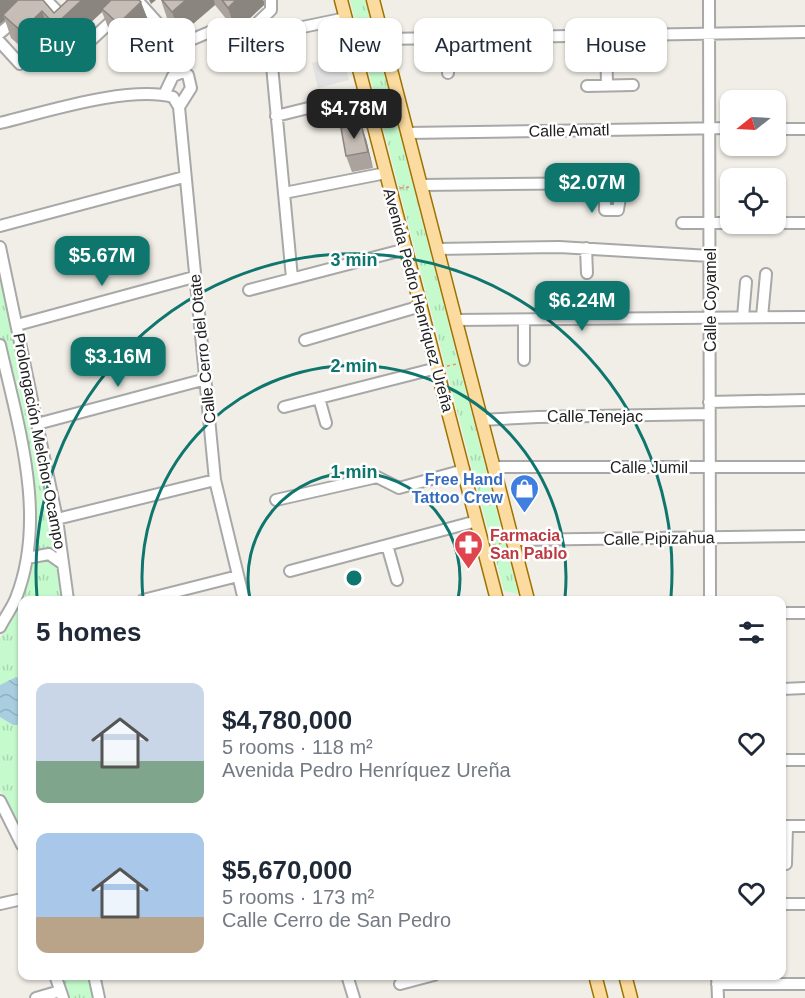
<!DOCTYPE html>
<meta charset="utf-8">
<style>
:root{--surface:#fff;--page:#f2f2f3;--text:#1f2937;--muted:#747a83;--accent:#0f766e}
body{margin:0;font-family:Helvetica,sans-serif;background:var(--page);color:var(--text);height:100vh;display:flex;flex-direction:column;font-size:22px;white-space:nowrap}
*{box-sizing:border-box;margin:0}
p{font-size:20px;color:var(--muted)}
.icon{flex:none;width:33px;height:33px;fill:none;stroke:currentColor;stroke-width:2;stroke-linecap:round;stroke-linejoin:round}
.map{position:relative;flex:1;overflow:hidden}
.panel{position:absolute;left:18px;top:596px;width:768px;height:384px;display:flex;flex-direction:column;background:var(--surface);border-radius:12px;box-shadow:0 2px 4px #0004}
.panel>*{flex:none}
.banner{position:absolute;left:18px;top:18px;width:770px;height:54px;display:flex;gap:12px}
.needle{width:39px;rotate:252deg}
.controls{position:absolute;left:720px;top:90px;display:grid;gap:12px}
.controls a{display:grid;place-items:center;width:66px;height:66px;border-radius:12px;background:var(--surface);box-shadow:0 2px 4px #0004;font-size:30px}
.price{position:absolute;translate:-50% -51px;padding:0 14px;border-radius:12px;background:var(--accent);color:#fff;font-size:20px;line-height:39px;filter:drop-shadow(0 2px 3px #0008)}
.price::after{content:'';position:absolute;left:50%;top:36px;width:18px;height:14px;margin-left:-9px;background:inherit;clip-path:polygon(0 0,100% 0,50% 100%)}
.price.active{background:#222;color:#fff}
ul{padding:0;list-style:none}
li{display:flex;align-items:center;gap:18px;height:150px;padding:0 18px}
li span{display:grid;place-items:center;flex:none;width:168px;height:120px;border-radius:12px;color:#555}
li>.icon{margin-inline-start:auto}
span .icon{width:72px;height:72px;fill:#fffc;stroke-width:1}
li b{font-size:26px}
h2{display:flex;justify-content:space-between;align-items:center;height:72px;padding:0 18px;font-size:26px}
.tag{padding:0 21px;border-radius:12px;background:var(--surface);box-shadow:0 2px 4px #0004;font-size:21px;line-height:54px}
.tag.active{background:var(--accent);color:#fff}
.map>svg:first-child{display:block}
</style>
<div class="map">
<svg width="805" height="998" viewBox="0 0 805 998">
<defs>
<pattern id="park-tufts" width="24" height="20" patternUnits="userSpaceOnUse" patternTransform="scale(1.5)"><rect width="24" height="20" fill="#c5facd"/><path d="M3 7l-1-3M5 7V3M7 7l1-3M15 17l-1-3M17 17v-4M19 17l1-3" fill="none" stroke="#a9d6b0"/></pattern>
<pattern id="water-waves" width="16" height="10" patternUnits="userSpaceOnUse" patternTransform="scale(1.5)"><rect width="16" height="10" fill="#a8cedf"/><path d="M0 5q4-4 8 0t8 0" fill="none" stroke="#90b1bf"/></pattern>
</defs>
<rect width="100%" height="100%" fill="#f1eee7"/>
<path fill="url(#park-tufts)" d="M350,0H365L518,594L504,591Z
M0,259L55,521L63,600H22V841L8,803L0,790V639L20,599L31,477L0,345Z
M56,975H92L98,998H64Z"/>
<path fill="#e1e1e1" d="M342,55L349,80L318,88L312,63Z"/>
<path fill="url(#water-waves)" d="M16,677L22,678L21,725H13L0,717V685Z"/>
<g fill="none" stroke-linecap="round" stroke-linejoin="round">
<defs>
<path id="minor" d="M46,0L65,19
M137,0L173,40L181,44L224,26
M709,0L710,600
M253,27L271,10V0
M0,33L40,0
M447,36L448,73
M526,37V65
M606,37L607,85
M383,39L805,32
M0,42L20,64
M49,58L76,54L116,17
M587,86L633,85
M164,95L173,76L183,72L188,75L191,88L179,107
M276,116L365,94
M0,123C46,112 129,85 173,97L179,107L215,480L244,600
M776,129H805
M407,133L730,128
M421,185L616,183L621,191L618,210H605V183
M284,193L386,173
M682,223H730
M776,223H805
M0,226L184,177
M0,247L57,519L68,600
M586,248L587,273
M437,249L559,247L710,256
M292,278L269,34L346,18
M249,290L406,249
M743,317L746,282
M762,317L766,274
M456,320L805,317
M17,325L194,277
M305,340L421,306
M0,345C18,426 48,517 16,598C12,608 5,617 0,627
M524,360V321
M319,398L326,423
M709,402L805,400
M284,407L437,368
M481,420L538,417L709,414
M37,424L206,379
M493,467H805
M276,500L377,477L399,488L464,470
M57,519L215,480
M512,540L805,536
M387,545L397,580
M27,558L49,554L63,564
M290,571L477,521
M143,600L238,576
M782,613H805
M782,689L805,688
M782,760H805
M0,801L22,845
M782,826H805
M786,864L787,826
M0,904L22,899
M782,904H805
M55,975L63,998
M94,975L99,998
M347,975L354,998
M717,975L718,998
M400,984L434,975
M717,984H805
M36,998L60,991"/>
<path id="major" d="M341,0L497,600
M373,0L528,600
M595,975L601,998
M625,975L631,998"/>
</defs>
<use href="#minor" stroke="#a8a8a8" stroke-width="14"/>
<use href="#major" stroke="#9d7400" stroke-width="15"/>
<path stroke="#fb866f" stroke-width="1.5" stroke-dasharray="3 3" stroke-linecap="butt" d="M363,44L372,42
M400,188L410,187
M447,366L457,364
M493,545L503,543"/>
<use href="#minor" stroke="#fff" stroke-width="10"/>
<use href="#major" stroke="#fcdba1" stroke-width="12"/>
</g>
<path fill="#aaa39d" d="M0,0L54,13L67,1L65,0H139L150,25L127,47L117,37L110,32L102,12L63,48L50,34L29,54L11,38L5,20L0,24Z
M161,0H263L264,5L236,31L215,5L180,35L168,21Z
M366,139L373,168L352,172L346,156Z"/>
<path fill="#8b857f" d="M0,0H27L3,15L5,20L0,24Z
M82,0H115L102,9V12L63,48L55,25Z
M149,0H156L151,4Z
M186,0H214L215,5L180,35L172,12Z
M236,0H263L264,1V5L236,31L228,8Z
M141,2L150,25L127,47L118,24Z
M42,11L50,34L29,54L21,31Z
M361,124L366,139L373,168L368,152Z"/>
<path fill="#c6beb6" stroke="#8b857f" stroke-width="1.5" d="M18,0H43L54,13L68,0H82L55,25L42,11L21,31L3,15Z
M111,0H139L141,2L118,24L108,14L102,9Z
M162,0H186L172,12Z
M222,0H236L228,8Z
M361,124L368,152L346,156L341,128Z"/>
<g fill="none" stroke="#0f766e" stroke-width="3">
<path d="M250 599A106 106 0 1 1 458 599"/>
<path d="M143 598A212 212 0 1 1 565 598"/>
<path d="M37 597A318 318 0 1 1 671 597"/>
</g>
<defs>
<symbol id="shop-pin" viewBox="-11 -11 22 30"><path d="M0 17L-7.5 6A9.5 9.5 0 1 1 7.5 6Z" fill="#3f7fe0" stroke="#fff"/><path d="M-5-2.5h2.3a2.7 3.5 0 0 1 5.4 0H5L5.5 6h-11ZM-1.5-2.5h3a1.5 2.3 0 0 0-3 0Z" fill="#fff"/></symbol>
<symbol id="pharmacy-pin" viewBox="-11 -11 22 30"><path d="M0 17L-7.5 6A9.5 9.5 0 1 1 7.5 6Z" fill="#e0444e" stroke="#fff"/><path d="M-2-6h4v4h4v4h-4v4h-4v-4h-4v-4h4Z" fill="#fff"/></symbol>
</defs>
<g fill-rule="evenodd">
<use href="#shop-pin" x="508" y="472" width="33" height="45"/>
<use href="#pharmacy-pin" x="452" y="528" width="33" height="45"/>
</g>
<g text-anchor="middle" stroke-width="5" stroke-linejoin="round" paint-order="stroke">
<g font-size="16" fill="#212121" stroke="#fff">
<text transform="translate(569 130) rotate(-1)" y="6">Calle Amatl</text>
<text transform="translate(419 300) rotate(75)" y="6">Avenida Pedro Henríquez Ureña</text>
<text transform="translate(710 300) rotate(-90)" y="6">Calle Coyamel</text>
<text transform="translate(202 349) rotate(-96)" y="6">Calle Cerro del Otate</text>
<text x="595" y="422">Calle Tenejac</text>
<text transform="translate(40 441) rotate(79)" y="6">Prolongación Melchor Ocampo</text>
<text x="649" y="473">Calle Jumil</text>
<text transform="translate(659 538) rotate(-1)" y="6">Calle Pipizahua</text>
</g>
<g font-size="16" font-weight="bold" fill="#366cbe" stroke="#fff" text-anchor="end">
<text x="503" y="485">Free Hand<tspan x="503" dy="18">Tattoo Crew</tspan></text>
</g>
<g font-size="16" font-weight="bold" fill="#be3a42" stroke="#fff" text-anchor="start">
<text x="490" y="541">Farmacia<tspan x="490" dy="18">San Pablo</tspan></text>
</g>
</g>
<circle cx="354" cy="578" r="9" fill="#0f766e" stroke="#fff" stroke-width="3"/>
<g font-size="18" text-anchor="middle" font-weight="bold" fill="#0f766e" stroke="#fff" stroke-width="5" stroke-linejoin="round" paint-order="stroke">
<text x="354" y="266">3 min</text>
<text x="354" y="372">2 min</text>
<text x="354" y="478">1 min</text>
</g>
</svg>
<div class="controls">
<a><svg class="needle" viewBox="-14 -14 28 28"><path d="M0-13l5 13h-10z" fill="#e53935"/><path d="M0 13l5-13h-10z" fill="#747a83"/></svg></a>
<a><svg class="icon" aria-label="locate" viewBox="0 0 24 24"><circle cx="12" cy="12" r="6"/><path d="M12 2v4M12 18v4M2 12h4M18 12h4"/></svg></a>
</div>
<b class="price active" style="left:354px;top:140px">$4.78M</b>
<b class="price" style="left:592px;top:214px">$2.07M</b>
<b class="price" style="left:102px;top:287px">$5.67M</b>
<b class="price" style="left:582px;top:332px">$6.24M</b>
<b class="price" style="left:118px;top:388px">$3.16M</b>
<div class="banner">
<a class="tag active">Buy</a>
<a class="tag">Rent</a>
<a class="tag">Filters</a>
<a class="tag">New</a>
<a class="tag">Apartment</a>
<a class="tag">House</a>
</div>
<section class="panel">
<h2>5 homes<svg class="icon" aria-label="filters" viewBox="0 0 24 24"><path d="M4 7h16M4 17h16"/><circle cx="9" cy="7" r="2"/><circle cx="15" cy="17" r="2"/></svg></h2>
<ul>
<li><span style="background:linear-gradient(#c9d6e8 65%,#7fa58c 0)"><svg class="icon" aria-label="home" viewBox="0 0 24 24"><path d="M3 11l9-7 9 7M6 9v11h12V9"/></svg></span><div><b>$4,780,000</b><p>5 rooms · 118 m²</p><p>Avenida Pedro Henríquez Ureña</p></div><svg class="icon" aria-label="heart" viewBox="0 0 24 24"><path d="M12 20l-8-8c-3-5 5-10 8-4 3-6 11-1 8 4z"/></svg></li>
<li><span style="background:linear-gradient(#a9c7e8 70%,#b9a48a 0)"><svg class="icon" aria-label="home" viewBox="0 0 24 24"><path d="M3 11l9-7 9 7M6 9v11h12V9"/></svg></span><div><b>$5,670,000</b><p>5 rooms · 173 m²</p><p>Calle Cerro de San Pedro</p></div><svg class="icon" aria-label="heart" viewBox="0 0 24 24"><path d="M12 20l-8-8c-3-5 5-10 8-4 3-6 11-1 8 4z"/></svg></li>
</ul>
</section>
</div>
